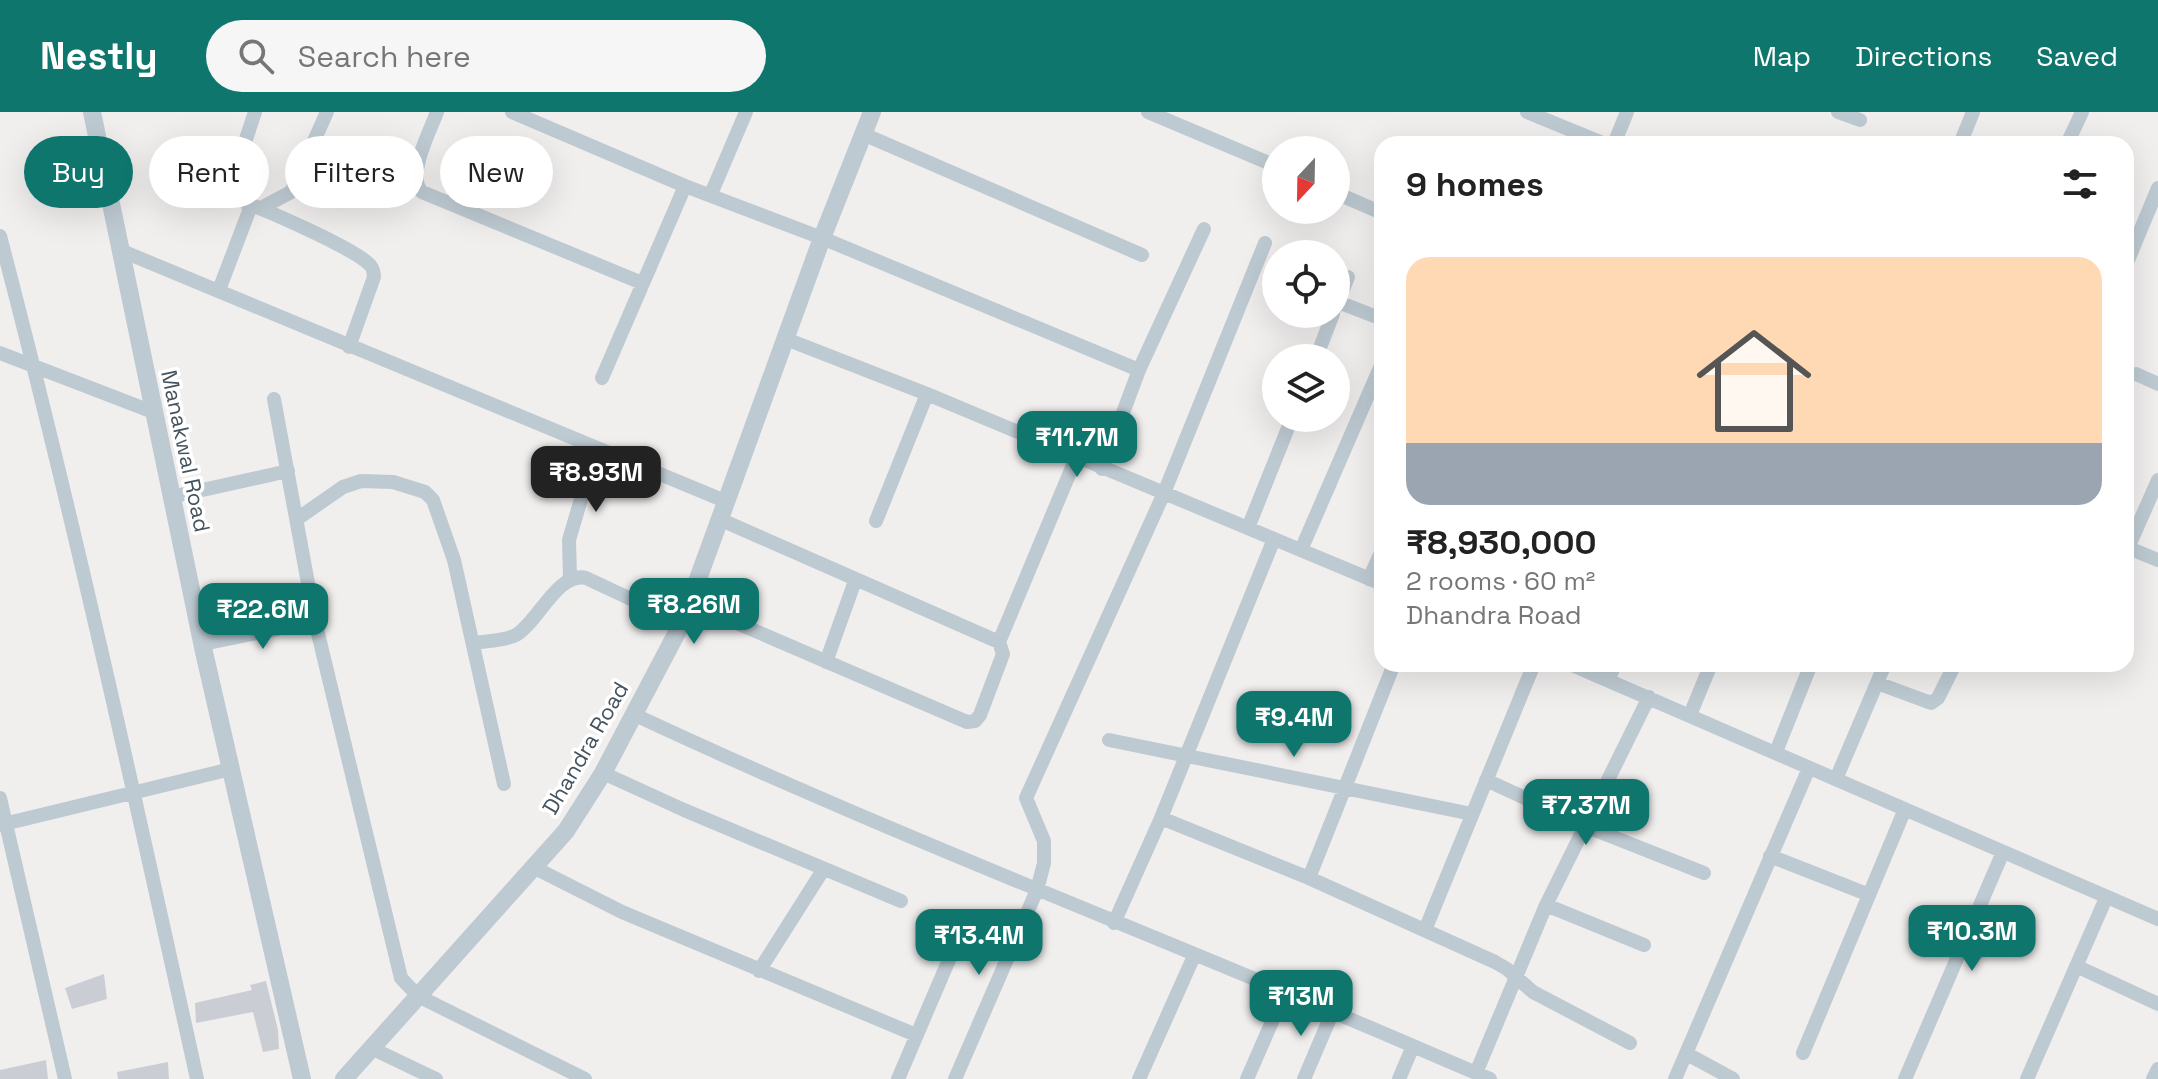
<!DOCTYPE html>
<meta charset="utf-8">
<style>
:root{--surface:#fff;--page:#f6f6f6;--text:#222;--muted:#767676;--accent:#0f766e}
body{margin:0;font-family:"Space Grotesk",sans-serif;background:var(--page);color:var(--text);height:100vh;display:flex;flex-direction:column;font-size:30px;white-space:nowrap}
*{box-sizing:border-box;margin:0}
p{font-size:26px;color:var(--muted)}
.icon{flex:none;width:44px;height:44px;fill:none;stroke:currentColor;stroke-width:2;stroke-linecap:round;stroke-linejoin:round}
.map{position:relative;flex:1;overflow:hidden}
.drawer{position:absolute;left:1374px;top:24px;width:760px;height:536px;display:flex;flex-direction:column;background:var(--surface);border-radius:24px;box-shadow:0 8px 32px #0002}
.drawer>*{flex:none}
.top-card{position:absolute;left:24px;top:24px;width:760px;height:72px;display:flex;gap:16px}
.needle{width:52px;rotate:202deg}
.buttons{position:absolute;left:1262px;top:24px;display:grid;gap:16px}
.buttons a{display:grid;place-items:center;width:88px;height:88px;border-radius:50%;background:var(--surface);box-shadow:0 8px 32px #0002;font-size:40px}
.price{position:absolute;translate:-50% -68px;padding:0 18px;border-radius:16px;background:var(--accent);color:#fff;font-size:26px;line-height:52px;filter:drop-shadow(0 2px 4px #0008)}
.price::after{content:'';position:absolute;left:50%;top:48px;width:24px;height:18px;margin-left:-12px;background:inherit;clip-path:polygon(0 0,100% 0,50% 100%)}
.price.current{background:#222;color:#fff}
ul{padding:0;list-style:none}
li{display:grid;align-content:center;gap:16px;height:424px;padding:0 32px}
li span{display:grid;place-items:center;height:248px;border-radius:24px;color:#555}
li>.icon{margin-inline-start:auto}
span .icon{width:144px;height:144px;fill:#fffc;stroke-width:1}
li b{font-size:34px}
h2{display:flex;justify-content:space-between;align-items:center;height:96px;padding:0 32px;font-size:34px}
.tag{padding:0 28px;border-radius:36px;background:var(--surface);box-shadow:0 8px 32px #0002;font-size:28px;line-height:72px}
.tag.current{background:var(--accent);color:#fff}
header{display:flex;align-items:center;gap:48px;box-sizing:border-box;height:112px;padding:0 40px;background:var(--accent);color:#fff}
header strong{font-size:38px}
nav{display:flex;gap:44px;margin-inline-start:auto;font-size:28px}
.search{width:560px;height:72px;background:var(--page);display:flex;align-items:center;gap:20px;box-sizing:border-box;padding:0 28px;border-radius:44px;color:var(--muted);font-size:30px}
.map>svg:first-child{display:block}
</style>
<header>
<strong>Nestly</strong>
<div class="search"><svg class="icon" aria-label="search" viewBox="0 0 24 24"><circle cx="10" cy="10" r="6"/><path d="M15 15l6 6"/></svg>Search here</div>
<nav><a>Map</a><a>Directions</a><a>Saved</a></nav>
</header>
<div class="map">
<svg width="2158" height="967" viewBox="0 0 2158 967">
<rect width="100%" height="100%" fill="#f1eeee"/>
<path fill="#caced4" d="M104,862L107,887L72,897L65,876Z
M266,869L278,918L279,937L263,940L253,900L196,911L195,891L252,878L250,873Z
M46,948L48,967H0V958Z
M168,950L169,967H118L117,960Z"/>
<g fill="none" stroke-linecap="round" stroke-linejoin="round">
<path stroke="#becad2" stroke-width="14" d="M437,0C430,19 406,64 422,80L642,171
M512,0L685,74L822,126L1139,258
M1148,0L1276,54
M1527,0L1605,32
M1838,0L1860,8
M863,22L1142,143
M1614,32L1627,0
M1960,32L1973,0
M2067,32L2082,0
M1336,81L1382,101
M711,82L746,0
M249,92C273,101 355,137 370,153C374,158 373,158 374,165L349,235
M261,96L291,80L327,0
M0,124C73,403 135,685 197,967
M122,139L725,389
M2126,153L2158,76
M219,178L249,99L240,45L255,0
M1338,190L1382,207
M1336,195L1348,165
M786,227L927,282L1382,472
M0,241L153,300
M1316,246L1333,202
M2136,262L2158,272
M602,266L685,74
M274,287L315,509L401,866L418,884L585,967
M1102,357L1139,258L1204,117
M171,385L288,359
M297,407L343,375L361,369L393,370L425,380L433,388L454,448L504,672
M876,409L927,282
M1248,416L1292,306
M2126,435L2158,448
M2128,436L2158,368
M1301,438L1382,251
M570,466L569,428L596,336
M1369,467L1382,438
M688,490L967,610L975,609L980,603L1003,542L999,530L719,407
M999,530L1076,346
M473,531C486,529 504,529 516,523C538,510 558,459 586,466L682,511
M203,532L315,509
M826,550L855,469
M1570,552L2158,807
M1609,567L1615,552
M1877,571L1931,591L1938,586L1955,552
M633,602C889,722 1154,822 1413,934L1399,967
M1690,603L1711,552
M1109,628L1472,702
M1776,640L1811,552
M603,661L684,698L901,789
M1836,667L1885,552
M1486,668L1585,714L1704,761
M0,686L65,967
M1161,706L1309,766L1495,850L1507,857L1533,880L1630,931
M0,713L231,657
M1770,744L1867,782
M533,755L622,800L916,923
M1309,766L1394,552
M1546,793L1644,833
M1114,811L1161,706L1274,427
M1425,818L1534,552
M2076,854L2158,892
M759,859L823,758
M1413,934L1490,967
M371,936L436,967
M1803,941L1905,697
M1687,942L1733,967
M1476,961L1546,793L1649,585
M898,967L960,822
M955,967L1037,778L1044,751V729L1026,686L1164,381L1265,131
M1139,967L1194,844
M1247,967L1285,880
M1304,967L1333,899
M1675,967L1809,656
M1905,967L2003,740
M2027,967L2106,786
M2153,967L2158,957"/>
<path stroke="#becad2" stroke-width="18" d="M92,0L204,540L302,967
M344,967L566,719L603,661L682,511L822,126L872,0"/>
</g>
<g text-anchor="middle" stroke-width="7" stroke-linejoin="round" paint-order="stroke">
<g font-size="22" fill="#45535e" stroke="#fff">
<text transform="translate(186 339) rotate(78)" y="8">Manakwal Road</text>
<text transform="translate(585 636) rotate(-60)" y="8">Dhandra Road</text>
</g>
</g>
</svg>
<div class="buttons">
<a><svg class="needle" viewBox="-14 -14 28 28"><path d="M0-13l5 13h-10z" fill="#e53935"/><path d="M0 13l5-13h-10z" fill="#767676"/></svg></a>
<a><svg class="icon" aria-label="locate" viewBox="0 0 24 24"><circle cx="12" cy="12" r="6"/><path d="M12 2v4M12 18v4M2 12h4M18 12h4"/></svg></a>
<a><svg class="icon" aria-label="layers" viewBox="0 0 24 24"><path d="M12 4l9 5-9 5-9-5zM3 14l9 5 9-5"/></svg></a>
</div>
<b class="price" style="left:1077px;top:367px">₹11.7M</b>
<b class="price current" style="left:596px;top:402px">₹8.93M</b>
<b class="price" style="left:694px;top:534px">₹8.26M</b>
<b class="price" style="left:263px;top:539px">₹22.6M</b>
<b class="price" style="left:1294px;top:647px">₹9.4M</b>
<b class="price" style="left:1586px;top:735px">₹7.37M</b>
<b class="price" style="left:1972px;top:861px">₹10.3M</b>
<b class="price" style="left:979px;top:865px">₹13.4M</b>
<b class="price" style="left:1301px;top:926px">₹13M</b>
<div class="top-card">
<a class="tag current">Buy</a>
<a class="tag">Rent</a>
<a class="tag">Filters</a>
<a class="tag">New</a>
</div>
<section class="drawer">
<h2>9 homes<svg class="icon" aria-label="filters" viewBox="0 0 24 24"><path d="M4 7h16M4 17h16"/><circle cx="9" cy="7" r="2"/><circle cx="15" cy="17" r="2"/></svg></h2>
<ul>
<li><span style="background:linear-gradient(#ffd9b3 75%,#9aa5b1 0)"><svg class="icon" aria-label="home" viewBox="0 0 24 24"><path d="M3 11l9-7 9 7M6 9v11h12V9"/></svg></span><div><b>₹8,930,000</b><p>2 rooms · 60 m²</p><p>Dhandra Road</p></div></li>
</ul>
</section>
</div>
